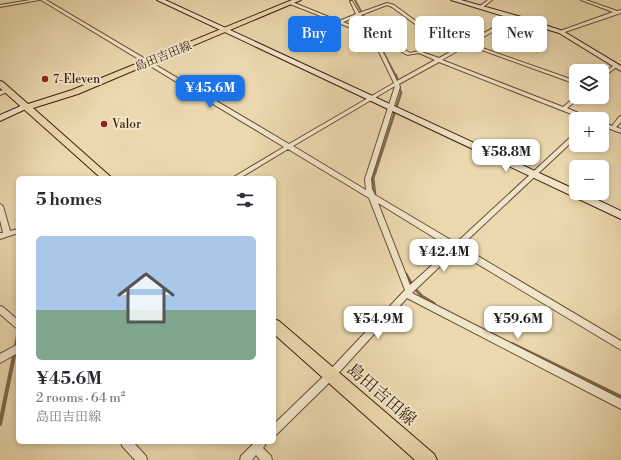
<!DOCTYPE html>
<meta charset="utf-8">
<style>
:root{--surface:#fff;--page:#f2f2f3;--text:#2b2b33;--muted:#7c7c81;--accent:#1a73e8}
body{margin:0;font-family:"Libre Bodoni","Noto Serif JP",serif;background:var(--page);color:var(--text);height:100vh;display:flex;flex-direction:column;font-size:15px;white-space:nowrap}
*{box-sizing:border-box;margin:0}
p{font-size:13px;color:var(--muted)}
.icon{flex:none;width:22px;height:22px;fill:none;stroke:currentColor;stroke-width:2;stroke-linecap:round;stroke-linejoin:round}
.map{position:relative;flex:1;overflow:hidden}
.details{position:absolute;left:16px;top:176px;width:260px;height:268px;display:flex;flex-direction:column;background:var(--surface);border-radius:6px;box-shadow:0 2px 6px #0003}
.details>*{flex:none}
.top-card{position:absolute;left:288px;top:16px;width:273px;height:36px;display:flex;gap:8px}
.controls{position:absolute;left:569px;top:64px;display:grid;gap:8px}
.controls a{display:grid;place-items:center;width:40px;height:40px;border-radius:6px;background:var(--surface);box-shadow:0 2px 6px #0003;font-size:20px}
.price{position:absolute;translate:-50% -34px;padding:0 9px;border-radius:8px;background:#fff;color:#222;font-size:13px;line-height:26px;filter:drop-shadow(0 1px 2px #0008)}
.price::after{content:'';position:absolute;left:50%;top:24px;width:12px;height:9px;margin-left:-6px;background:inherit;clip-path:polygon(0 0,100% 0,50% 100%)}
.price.selected{background:var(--accent);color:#fff}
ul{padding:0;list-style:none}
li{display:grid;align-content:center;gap:8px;height:212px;padding:0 20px}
li span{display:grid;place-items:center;height:124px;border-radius:6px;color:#555}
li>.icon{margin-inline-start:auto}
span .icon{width:72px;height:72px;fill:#fffc;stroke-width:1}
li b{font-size:17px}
h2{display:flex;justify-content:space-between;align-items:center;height:48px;padding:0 20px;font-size:17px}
.pill{padding:0 14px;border-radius:6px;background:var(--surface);box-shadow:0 2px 6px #0003;font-size:14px;line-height:36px}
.pill.selected{background:var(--accent);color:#fff}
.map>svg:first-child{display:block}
</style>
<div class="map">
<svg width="621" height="460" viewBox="0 0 621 460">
<rect width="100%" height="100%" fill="#ebd8ae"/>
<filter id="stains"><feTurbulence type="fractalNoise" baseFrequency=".005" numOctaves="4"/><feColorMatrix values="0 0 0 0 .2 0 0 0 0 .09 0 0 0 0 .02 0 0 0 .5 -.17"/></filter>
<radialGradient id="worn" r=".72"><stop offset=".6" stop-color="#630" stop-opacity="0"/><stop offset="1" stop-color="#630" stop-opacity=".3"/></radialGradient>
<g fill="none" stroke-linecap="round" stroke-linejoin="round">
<path stroke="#82684e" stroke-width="2" d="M355,0L396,76"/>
<path stroke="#82684e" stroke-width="2.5" d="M375,173L401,93L396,75"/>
<path stroke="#82684e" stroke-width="3" d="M375,172L373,178L375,196
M406,274L414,288L425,299"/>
<path stroke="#82684e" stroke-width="4" d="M424,298L434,304
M512,344L621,397
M0,424L18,336"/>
<defs>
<path id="street" d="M30,0H39L0,7V5Z
M41,0H46L289,144L394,83L380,54L369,35L290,4V2H292L339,21L356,14L350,1H352L359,13L387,3L394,5L417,22L471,40L515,16H517V18L471,44L576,81V84L468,45L442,60L563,107L576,96V97H581L567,108L592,119H584L439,62L399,84L400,87L371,179L372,189L375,195L456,243L574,134L576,133V138L461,246L621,341V350L456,251L412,293L621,399V409L407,298L334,378L277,434L274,436V424L328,372L405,290L369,198L288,149L240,178H232L284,147ZM387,5L392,7L415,24L468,42L439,58L419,51L410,53L389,40L372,34L361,15ZM358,16L366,31L343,22ZM374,37L385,42L407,55L419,53L435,60L397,81L384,54ZM395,86L365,179L366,190L293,146ZM378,203L451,248L410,285Z
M488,0H492L482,8H480V6Z
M581,0H586L617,11L621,10V13L562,33H560V31L613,12Z
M614,65L618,66L602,78V75Z
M7,89L9,90V91L0,95V91Z
M621,116V122L616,127L621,129V133L602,126V122L612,126L619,117Z
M0,204L3,206L10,231L18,229V233L0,239V233H3L0,220Z
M0,306L3,307L18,320V329L15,327L0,314Z
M18,344V353L0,363V354Z
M121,442H133L146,456L147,460H135L122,446Z
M255,442H267L263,448L271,456L272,460H260L256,455L252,460H240L241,456Z"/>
<path id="secondary" d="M157,0H165L576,190V193H583L621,211V219Z
M451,0H461L518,16L563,31L621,66V71L559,33Z
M23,105H26L30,107L0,121V115Z"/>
<path id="primary" d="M292,0H301L78,94L33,108L112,178H101L0,88V81L3,82L28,104L72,90Z
M274,319L279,321L434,454L437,460H415L274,334Z"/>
</defs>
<use href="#street" stroke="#684d36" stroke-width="2"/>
<use href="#secondary" stroke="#3d1f0e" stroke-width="2"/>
<use href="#primary" stroke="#3d1f0e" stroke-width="2"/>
<use href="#street" fill="#f2e6ca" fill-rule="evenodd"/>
<use href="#secondary" fill="#f2e6ca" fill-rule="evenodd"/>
<use href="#primary" fill="#ebd8ae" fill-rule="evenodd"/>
</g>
<g fill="#8f2418" stroke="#f2e6ca" stroke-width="1.5">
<circle cx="45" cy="79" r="4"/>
<circle cx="104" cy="124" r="4"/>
</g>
<g text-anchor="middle" stroke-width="4" stroke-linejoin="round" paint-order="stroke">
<g font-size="12" fill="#3d1f0e" stroke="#f2e6ca">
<text transform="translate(163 56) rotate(-22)" y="4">島田吉田線</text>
</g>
<g font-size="12" fill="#3d1f0e" stroke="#f2e6ca" text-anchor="start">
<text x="53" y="83">7-Eleven</text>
<text x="112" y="128">Valor</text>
</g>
<g font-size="17" fill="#3d1f0e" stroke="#f2e6ca">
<text transform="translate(382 394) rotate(41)" y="6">島田吉田線</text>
</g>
</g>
<rect width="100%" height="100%" filter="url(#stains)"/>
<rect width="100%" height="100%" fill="url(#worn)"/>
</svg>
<div class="controls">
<a><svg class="icon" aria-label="layers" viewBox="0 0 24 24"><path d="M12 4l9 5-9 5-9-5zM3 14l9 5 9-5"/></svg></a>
<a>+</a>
<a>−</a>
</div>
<b class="price selected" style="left:210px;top:109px">¥45.6M</b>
<b class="price" style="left:506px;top:173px">¥58.8M</b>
<b class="price" style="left:444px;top:273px">¥42.4M</b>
<b class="price" style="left:378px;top:340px">¥54.9M</b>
<b class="price" style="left:518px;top:340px">¥59.6M</b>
<div class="top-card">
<a class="pill selected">Buy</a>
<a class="pill">Rent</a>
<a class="pill">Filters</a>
<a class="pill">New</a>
</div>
<section class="details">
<h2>5 homes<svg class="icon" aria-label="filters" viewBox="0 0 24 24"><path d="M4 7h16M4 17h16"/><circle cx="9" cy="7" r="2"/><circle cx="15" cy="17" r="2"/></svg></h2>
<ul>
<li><span style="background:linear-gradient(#a9c7e8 60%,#7fa58c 0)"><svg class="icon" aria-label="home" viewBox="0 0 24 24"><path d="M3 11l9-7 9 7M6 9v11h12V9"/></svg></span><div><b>¥45.6M</b><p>2 rooms · 64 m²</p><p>島田吉田線</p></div></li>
</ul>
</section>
</div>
